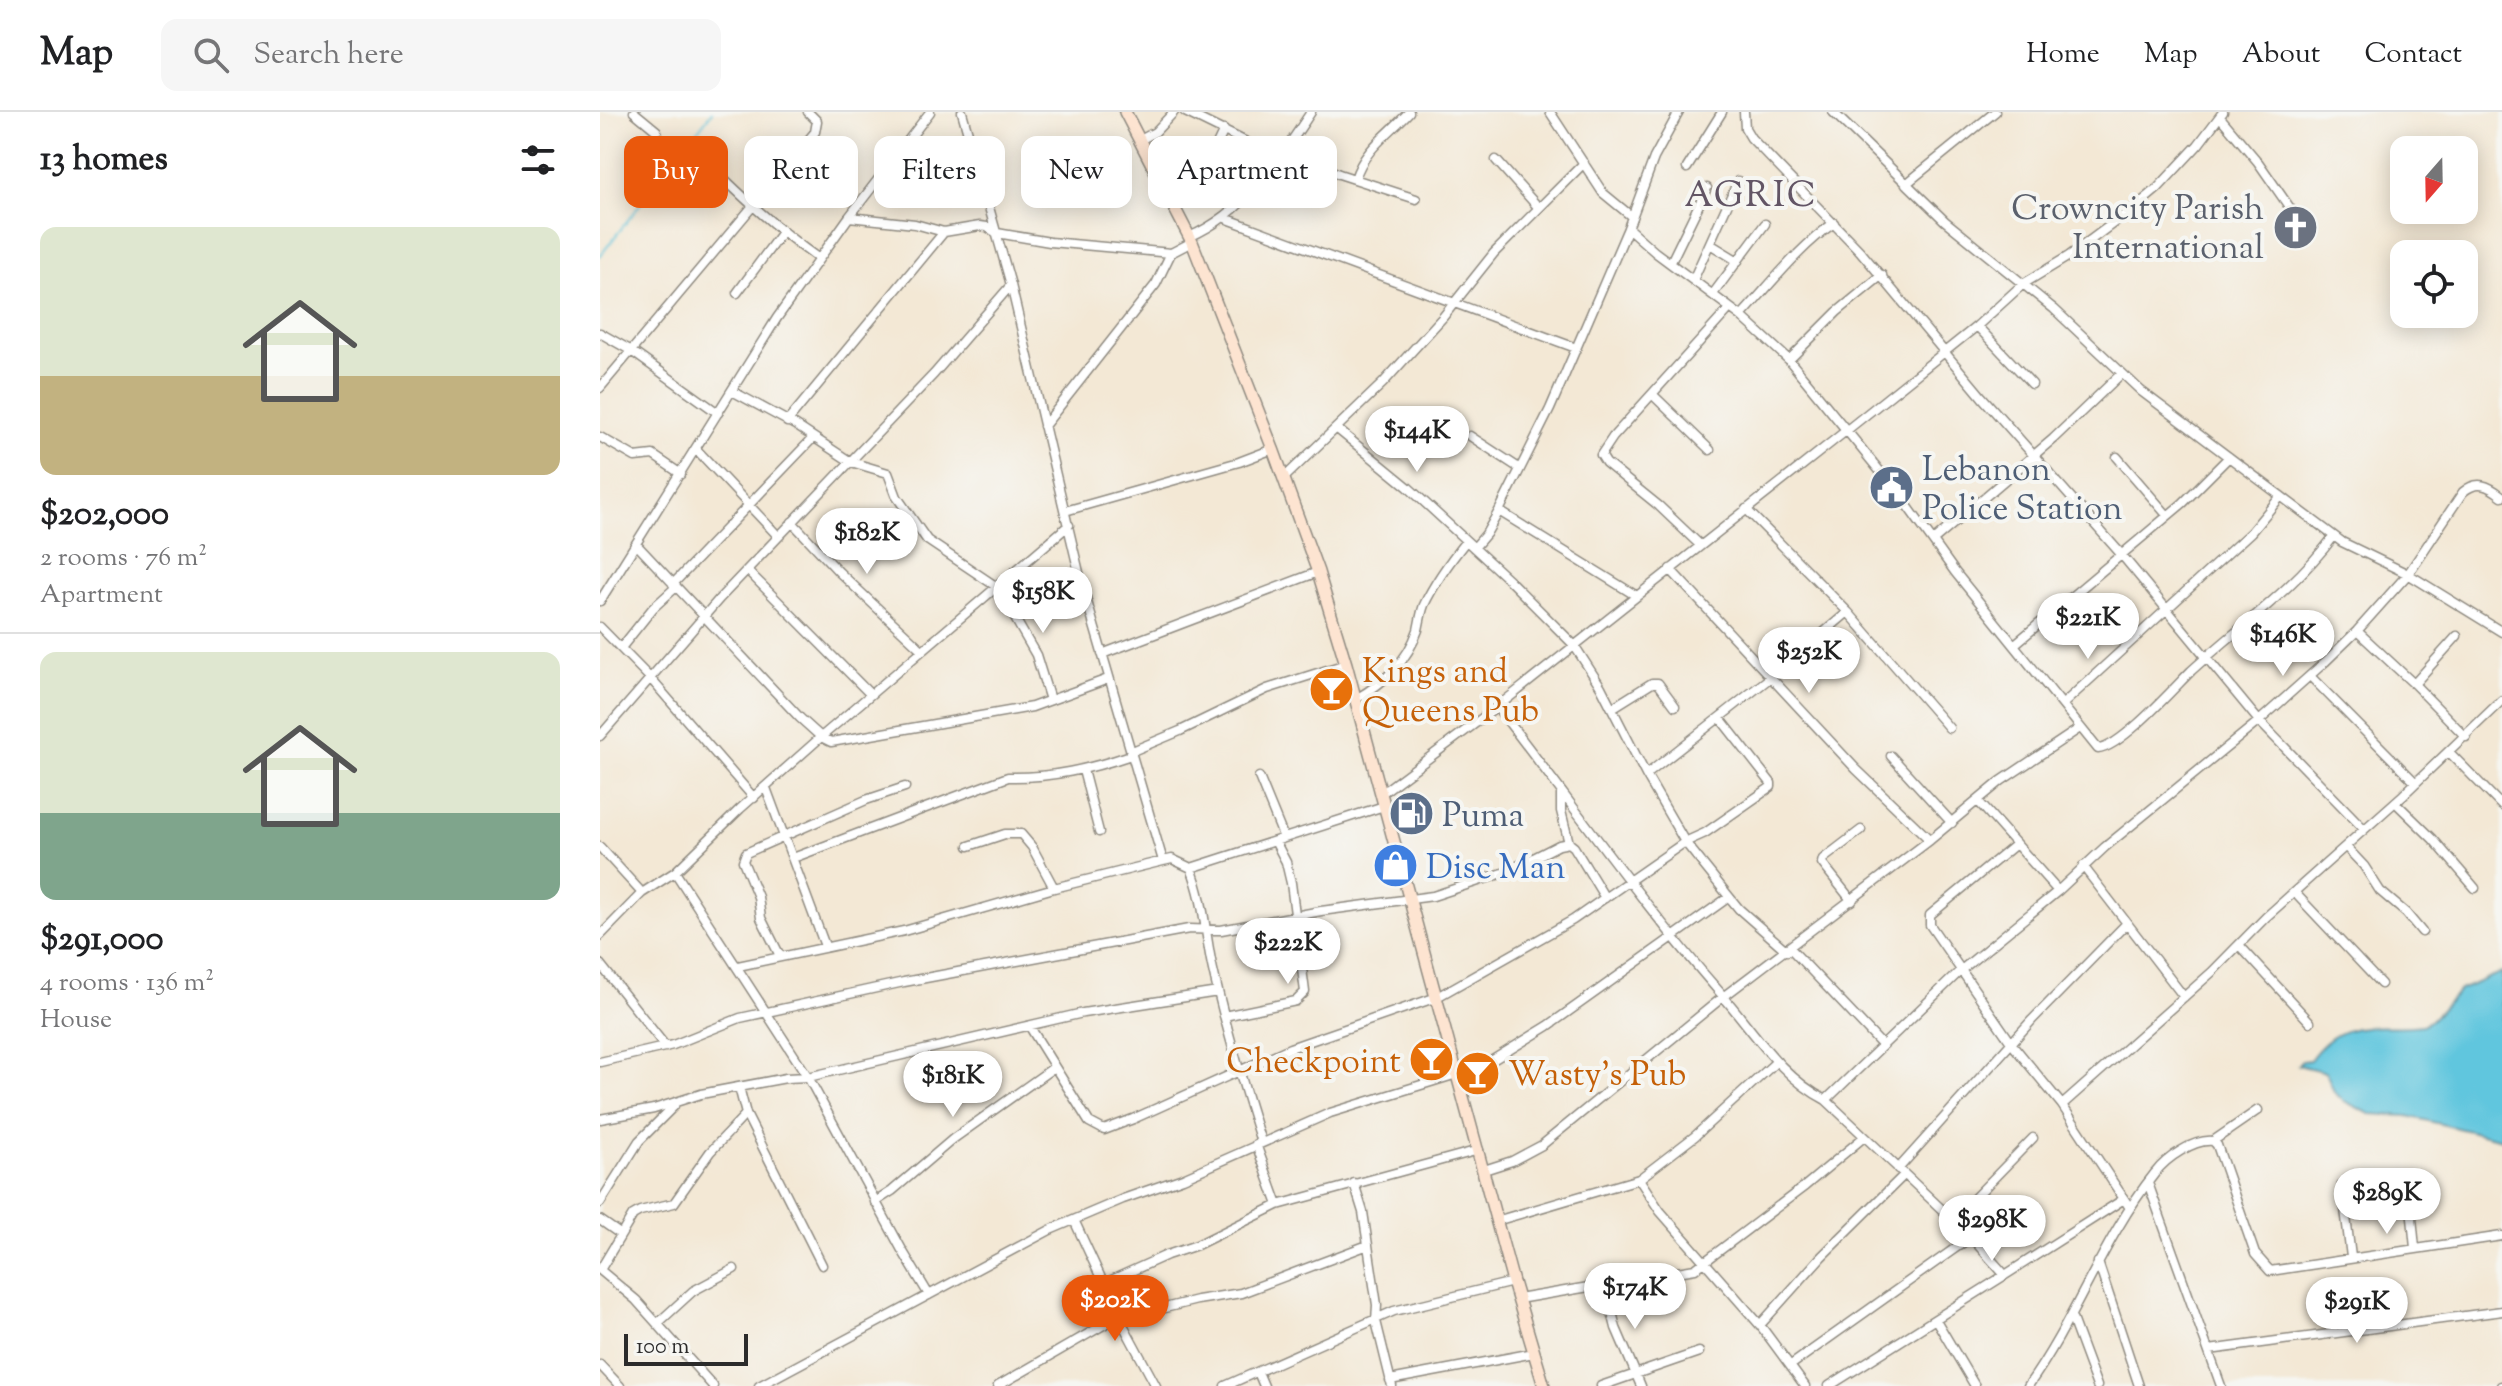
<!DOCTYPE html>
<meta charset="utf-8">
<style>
:root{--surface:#fff;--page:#f6f6f6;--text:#202124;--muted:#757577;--line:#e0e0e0;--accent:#ea580c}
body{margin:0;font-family:"Sorts Mill Goudy",serif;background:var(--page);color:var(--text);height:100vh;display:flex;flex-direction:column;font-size:30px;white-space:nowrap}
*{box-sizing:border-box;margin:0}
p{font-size:26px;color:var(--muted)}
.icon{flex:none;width:44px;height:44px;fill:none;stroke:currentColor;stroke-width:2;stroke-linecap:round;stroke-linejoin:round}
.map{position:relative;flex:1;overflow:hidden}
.side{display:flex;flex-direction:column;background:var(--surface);width:600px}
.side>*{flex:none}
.hud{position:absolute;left:24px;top:24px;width:760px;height:72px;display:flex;gap:16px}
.needle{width:52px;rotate:200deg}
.fabs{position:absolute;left:1790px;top:24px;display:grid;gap:16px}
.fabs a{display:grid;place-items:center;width:88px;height:88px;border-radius:16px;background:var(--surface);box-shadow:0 4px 20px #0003;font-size:40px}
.scale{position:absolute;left:24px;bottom:20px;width:124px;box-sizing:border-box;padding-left:8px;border:4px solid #2b2b2b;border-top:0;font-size:22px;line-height:28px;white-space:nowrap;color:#2b2b2b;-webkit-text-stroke:6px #f6f6f2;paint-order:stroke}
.price{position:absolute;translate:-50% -68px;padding:0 18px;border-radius:28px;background:#fff;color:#222;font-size:26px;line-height:52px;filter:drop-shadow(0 2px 4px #0008)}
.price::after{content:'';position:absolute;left:50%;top:48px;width:24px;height:18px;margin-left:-12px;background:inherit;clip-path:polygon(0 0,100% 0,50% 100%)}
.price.selected{background:var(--accent);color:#fff}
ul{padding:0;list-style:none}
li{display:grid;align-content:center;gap:16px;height:424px;padding:0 40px}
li+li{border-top:2px solid var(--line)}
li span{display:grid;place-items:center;height:248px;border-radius:16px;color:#555}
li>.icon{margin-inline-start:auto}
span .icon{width:144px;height:144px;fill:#fffc;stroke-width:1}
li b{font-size:34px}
h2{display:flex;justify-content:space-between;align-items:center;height:96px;padding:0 40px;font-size:34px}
.pill{padding:0 28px;border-radius:16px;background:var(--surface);box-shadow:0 4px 20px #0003;font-size:28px;line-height:72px}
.pill.selected{background:var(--accent);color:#fff}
header{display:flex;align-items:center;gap:48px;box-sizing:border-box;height:112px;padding:0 40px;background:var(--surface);border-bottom:2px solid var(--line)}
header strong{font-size:38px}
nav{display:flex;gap:44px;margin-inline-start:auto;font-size:28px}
.search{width:560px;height:72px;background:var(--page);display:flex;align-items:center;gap:20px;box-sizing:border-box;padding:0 28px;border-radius:16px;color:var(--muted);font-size:30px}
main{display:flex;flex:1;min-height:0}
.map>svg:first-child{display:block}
</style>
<header>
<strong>Map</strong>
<div class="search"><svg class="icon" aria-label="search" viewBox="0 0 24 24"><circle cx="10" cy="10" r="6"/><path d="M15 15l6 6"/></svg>Search here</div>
<nav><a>Home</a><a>Map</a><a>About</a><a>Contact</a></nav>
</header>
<main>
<section class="side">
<h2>13 homes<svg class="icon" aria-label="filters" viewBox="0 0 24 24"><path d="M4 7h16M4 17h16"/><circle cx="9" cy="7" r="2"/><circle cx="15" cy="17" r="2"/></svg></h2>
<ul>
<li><span style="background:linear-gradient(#dfe7d0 60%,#c2b280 0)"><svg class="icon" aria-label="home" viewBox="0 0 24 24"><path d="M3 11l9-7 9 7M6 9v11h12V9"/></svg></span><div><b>$202,000</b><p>2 rooms · 76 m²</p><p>Apartment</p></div></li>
<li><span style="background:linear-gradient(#dfe7d0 65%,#7fa58c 0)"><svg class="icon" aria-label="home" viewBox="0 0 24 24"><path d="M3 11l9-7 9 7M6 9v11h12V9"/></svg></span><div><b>$291,000</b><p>4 rooms · 136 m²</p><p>House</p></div></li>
</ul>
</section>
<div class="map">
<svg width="1902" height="1274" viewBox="0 0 1902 1274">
<rect width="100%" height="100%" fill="#f6f6f2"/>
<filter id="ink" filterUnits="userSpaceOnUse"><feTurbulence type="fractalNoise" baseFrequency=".0125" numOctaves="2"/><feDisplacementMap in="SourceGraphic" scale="16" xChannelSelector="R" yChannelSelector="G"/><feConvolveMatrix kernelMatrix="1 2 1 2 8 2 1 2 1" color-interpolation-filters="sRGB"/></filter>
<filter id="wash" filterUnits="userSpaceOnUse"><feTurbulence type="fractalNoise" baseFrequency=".006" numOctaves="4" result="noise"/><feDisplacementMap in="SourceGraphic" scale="32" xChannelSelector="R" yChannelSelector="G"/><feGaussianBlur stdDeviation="1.8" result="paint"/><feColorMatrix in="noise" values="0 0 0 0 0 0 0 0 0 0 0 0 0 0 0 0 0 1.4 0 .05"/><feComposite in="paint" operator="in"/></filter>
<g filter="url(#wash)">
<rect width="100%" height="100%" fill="#f3e8d5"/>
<path fill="#61c6de" stroke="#467884" stroke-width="2" d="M1902,860V1027L1808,1004L1770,1002L1744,989L1734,980L1726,960L1698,953L1702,949L1710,948C1743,902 1774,919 1822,913L1831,908L1860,878Z"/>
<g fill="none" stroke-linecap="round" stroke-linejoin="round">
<path stroke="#61c6de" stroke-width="2" d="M0,144L112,0"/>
</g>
</g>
<g filter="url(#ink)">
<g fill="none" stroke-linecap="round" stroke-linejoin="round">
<defs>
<path id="minor" d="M34,0L57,19
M362,0L411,173L481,469L563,749
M585,0L679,46
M950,0L1003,81L1031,104
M1144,0L1145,16L1151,26L1260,139L1382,285L1521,442L1659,609L1764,717
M1233,0L1345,109L1454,197L1541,279L1742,430L1808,462L1902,520
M1620,5L1658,50L1708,122
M540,28L555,20L574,0
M686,37L739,62L816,87
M99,42C137,80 175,116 219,147
M896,48L938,95
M607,54L624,18
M1087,56L1122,0
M755,67C764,37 789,22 809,0
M1306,72L1395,0
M249,105L315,112L344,120L380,114L387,115L397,121L450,130L571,141L592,130
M625,106L976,236
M1028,116L1055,140L1141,204L1189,248L1301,385L1355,460L1498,637C1520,636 1573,577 1591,559C1639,515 1694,477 1734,424
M589,125C645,101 679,49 711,0
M1110,132L1138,149
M1071,150L1107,76
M1093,168L1138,69
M137,181L182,120
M1113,182L1165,112
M1141,204C1171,172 1198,136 1234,111
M1377,214L1432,272
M0,221L30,238L118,301
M1189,248L1237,200L1282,163
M0,276L215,20L217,9L208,0
M132,279L195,313L251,350L288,361L297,385L327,428L397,475L436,543L450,588
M1052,282L1110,338
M187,310L344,120
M444,314L556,172L571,141
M870,324L919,356
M0,325L35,345L53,343L81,362
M97,338L178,424
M1517,345L1567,403
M684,366L783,271L843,205L894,141L984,51
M1146,397L1248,500L1349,616
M465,399L639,350L673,337
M899,399L1035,483
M192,410L239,460L322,538
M1333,429L1453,327L1521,262
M36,432L200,606L221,625L231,630L432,595L508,567
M1100,433L1059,394L1006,351L1001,343L1013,325L1130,196
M874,436L886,422L899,399L950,297L1028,116L1054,46L1079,0
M1070,457L1256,657L1330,728
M147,458L270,582
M73,472L213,326
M0,489L177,206L249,105L330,0
M0,515L50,566L154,686
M1757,519L1814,572L1866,625
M1415,532L1583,391L1629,345
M21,536L53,496L76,475
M502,542L718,460
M1710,564L1815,670
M1814,572L1857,524
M756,587C785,570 807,550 818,518C820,509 821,501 824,493C835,470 850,449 866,429
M1463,592L1651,420L1681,384
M897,595C972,691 1042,792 1123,884C1155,921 1181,965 1226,988L1371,1125L1404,1162
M1012,596L1052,571H1058L1075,594
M1120,606L1171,671V675L1105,721L1085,730L1139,797L1187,839
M0,624L120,486L334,262L411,173
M530,640L580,619L667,577L746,552
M1849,640L1902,694
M1291,644L1352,711
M483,658L499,720
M1046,663L1171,565L1248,500
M659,665L684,726
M166,676L225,834
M782,681L897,595L1247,318L1377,214L1423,172L1469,144L1539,92L1557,77L1598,33L1623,0
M961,682V699L969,731
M1378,689L1458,779
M1795,690L1833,727L1875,776
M1416,732L1330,803V813L1412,932L1462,993L1530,1096
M369,734L405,722H421L432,735L454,776
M0,735L42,781
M1746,735L1764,754L1780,779L1806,801L1822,820
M193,746L408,665C451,666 490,657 531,643
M1483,754L1584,885
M591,756L784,694
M75,760L208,965L302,1138L329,1183
M1695,781L1781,872
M1252,789L1222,751L1223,747L1261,718
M0,824L42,781L75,760L140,697L221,625L469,413
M1639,833L1710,910
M1190,836L1282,933
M180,844L161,806L158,785L143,749L146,741L266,688L305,675
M0,852L66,935
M138,854L304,819L454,776L563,749L572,747L591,756C605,791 605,823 613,858C626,916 643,973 661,1030
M624,904L696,889L705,880L691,771L686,750L675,729
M430,915L489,1010L504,1018L533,1007L690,936L837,885L973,808L1085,730L1046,663L1001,575L974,533L910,469L808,375L736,316
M0,950L73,933L140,906L304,870L589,817L621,818L721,799L833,784L906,760L959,733L969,731L974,735L1005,786
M139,975L146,1002L222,1153
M1226,988L1360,859L1458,779L1505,735L1659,609L1725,550L1757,519L1808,462L1863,380C1877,368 1888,373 1902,384
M1462,993L1612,860L1666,805L1803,683L1902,588
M0,1007L54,997L101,982L186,966L208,965L483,901L618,880
M1613,1029L1617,1033L1655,1142L1670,1159L1902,1124
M656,1032L678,1093
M1298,1057L1432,908L1527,811
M884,1058L912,1049L942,1033L1123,885L1330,728L1401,669L1480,616
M1039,1067L1060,1099L1160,1213L1205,1274
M754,1071L763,1100L777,1193L776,1209L792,1274
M1548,1071L1621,1274
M1742,1073L1751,1145
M1810,1085L1815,1136
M275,1090L292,1079L353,1027L453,956
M0,1091L39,1029L74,994
M0,1108L20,1122
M474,1108L520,1207L556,1274
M896,1109L1039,1067L1095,1024L1177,949
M1352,1109L1433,1026
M1498,1150L1539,1274
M0,1158L33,1103L40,1099L74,1091L110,1040L146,1002
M0,1158L36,1188L113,1274
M505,1171L567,1143L597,1133L678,1093L879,1038
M1005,1172L1016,1216L1041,1274
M918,1187L1095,1157L1205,1074L1264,1025
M1471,1204L1497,1274
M520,1207L597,1188L641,1181L768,1133
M1336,1208L1375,1274
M58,1211L93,1179L134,1157
M1160,1213L1221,1145L1304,1063
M1609,1238L1902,1199
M0,1253L20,1274
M1191,1253L1371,1125
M658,1260L664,1274
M790,1268L934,1241
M159,1274L450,1118L523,1087L583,1066L730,1001L883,954L948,914L1129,785
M398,1274L519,1204
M625,1274L794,1199L913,1170
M1001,1274L1099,1240
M1229,1274C1328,1212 1426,1150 1524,1087
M1428,1274C1476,1207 1503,1126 1555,1061C1566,1046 1594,1027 1613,1029L1658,998
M1901,1274H1902"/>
<path id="secondary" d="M525,0L592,130L673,337L718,460L746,552L913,1170L944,1274"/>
</defs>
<use href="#minor" stroke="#8f8a80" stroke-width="11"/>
<use href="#secondary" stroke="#8f8a80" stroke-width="14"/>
<use href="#minor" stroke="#fff" stroke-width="8"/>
<use href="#secondary" stroke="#fde4d1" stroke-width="11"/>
</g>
</g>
<defs>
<symbol id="church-disc" viewBox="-11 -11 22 22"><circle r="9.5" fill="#6b7280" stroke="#f6f6f2"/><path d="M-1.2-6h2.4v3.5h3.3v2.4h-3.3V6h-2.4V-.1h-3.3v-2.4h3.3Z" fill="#fff"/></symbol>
<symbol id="civic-disc" viewBox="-11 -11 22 22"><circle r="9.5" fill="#5c6f8a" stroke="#f6f6f2"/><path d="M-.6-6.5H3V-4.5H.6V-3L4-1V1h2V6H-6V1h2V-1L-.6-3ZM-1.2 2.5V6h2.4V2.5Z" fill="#fff"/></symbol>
<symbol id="bar-disc" viewBox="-11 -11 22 22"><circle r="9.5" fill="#e8710a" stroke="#f6f6f2"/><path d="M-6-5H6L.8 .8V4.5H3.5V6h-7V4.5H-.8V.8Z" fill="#fff"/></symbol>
<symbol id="fuel-disc" viewBox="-11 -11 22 22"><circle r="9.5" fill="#5c6f8a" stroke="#f6f6f2"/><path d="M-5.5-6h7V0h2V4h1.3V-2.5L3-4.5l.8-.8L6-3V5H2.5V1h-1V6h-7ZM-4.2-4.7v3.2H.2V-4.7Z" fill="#fff"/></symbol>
<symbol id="shop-disc" viewBox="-11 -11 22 22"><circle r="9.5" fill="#3f7fe0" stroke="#f6f6f2"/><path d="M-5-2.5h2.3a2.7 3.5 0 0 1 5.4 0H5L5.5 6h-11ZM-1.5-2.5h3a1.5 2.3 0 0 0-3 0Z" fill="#fff"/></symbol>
</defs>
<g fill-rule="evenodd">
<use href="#church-disc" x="1670" y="90" width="51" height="51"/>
<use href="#civic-disc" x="1266" y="350" width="51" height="51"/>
<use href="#bar-disc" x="706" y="552" width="51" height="51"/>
<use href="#fuel-disc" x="786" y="676" width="51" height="51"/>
<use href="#shop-disc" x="770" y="728" width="51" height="51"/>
<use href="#bar-disc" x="806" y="922" width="51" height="51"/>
<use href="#bar-disc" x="852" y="936" width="51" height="51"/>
</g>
<g text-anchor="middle" stroke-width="8" stroke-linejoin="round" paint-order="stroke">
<g font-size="34" fill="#5b616d" stroke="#f6f6f2" text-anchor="end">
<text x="1664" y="107">Crowncity Parish<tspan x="1664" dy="39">International</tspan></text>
</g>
<g font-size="34" fill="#4e5e75" stroke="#f6f6f2" text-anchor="start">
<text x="1322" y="368">Lebanon<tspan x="1322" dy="39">Police Station</tspan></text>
<text x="842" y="714">Puma</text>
</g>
<g font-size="34" fill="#c56008" stroke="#f6f6f2" text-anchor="start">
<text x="762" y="570">Kings and<tspan x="762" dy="39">Queens Pub</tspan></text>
<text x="801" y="960" text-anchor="end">Checkpoint</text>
<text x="908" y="973">Wasty's Pub</text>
</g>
<g font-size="34" fill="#366cbe" stroke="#f6f6f2" text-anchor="start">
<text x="826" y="766">Disc Man</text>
</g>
<g font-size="36" letter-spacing="2" fill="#625565" stroke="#f6f6f2">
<text x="1151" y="94">AGRIC</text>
</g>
</g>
</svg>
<div class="fabs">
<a><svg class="needle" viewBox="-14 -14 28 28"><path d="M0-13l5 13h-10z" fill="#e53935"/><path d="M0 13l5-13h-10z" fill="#757577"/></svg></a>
<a><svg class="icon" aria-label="locate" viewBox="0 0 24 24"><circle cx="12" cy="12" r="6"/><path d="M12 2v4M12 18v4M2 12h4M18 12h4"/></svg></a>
</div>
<div class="scale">100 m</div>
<b class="price" style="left:817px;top:362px">$144K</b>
<b class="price" style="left:267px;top:464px">$182K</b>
<b class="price" style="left:443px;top:523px">$158K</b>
<b class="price" style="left:1488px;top:549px">$221K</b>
<b class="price" style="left:1683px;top:566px">$146K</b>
<b class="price" style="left:1209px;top:583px">$252K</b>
<b class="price" style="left:688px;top:874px">$222K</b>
<b class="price" style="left:353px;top:1007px">$181K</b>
<b class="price" style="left:1787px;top:1124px">$289K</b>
<b class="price" style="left:1392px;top:1151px">$298K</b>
<b class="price" style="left:1035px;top:1219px">$174K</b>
<b class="price selected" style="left:515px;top:1231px">$202K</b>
<b class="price" style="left:1757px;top:1233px">$291K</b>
<div class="hud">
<a class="pill selected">Buy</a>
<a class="pill">Rent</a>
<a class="pill">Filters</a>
<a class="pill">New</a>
<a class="pill">Apartment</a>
</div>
</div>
</main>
